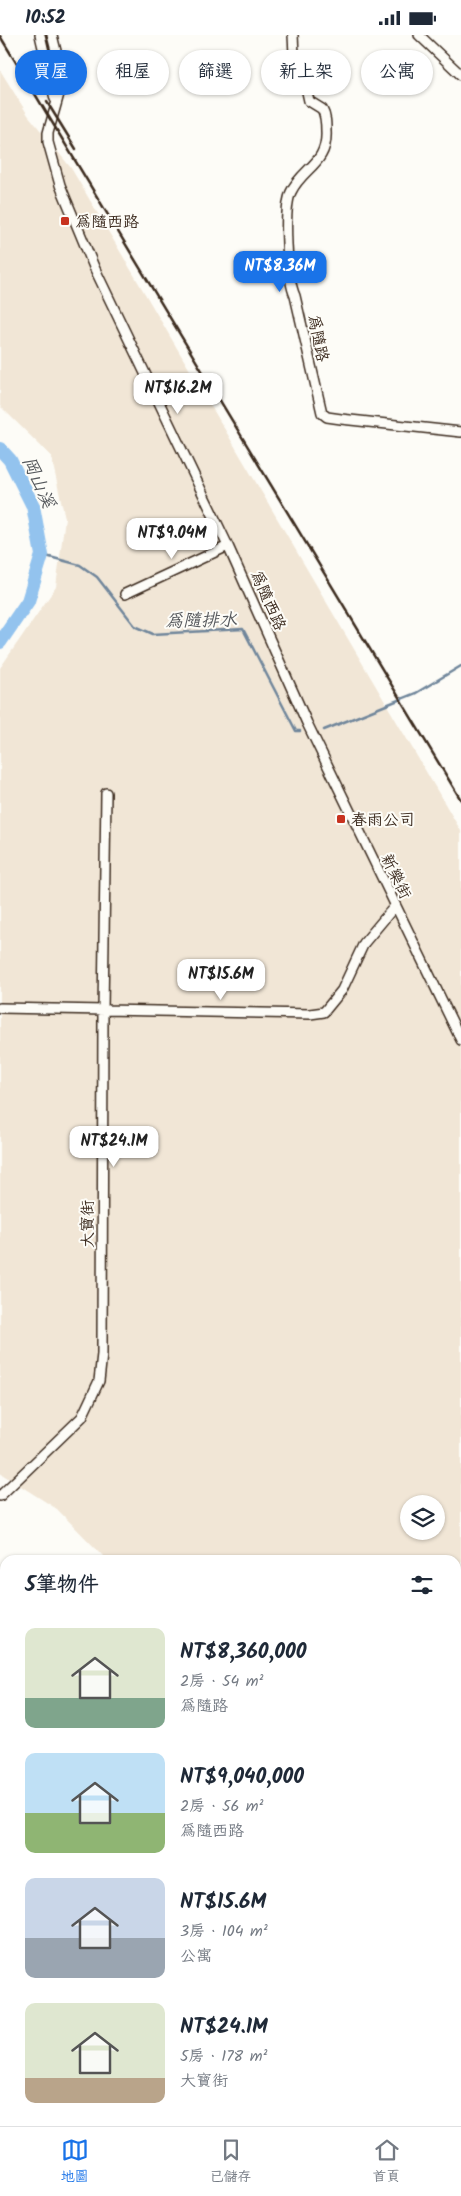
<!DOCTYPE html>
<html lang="zh-TW">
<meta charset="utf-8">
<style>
:root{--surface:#fff;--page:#f6f6f7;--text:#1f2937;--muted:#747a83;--line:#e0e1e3;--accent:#1a73e8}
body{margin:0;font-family:Kalam,"LXGW WenKai TC",sans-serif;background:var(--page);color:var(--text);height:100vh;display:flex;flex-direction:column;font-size:19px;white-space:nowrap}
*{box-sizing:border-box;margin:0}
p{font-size:16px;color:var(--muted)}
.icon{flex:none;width:28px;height:28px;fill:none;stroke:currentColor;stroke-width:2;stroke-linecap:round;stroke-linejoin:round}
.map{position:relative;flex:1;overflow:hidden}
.panel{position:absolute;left:0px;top:1520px;width:461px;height:571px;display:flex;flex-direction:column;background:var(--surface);border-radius:15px 15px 0 0;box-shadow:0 1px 4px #0004}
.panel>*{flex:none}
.top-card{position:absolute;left:15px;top:15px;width:431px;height:45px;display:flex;gap:10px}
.fabs{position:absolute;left:400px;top:1460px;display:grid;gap:10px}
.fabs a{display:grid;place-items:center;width:45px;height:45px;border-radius:50%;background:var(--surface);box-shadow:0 1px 4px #0004;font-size:25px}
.price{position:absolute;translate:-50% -42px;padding:0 11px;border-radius:10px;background:#fff;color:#222;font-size:16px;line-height:32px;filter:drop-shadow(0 1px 2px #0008)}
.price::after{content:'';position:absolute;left:50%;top:30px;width:15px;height:11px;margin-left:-8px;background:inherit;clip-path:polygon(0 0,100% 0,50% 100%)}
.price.selected{background:var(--accent);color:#fff}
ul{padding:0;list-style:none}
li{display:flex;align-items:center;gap:15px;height:125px;padding:0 25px}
li span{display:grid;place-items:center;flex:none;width:140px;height:100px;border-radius:10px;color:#555}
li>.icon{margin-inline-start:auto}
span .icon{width:60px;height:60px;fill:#fffc;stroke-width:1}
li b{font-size:21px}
h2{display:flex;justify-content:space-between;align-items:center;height:60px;padding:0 25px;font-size:21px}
.pill{padding:0 18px;border-radius:22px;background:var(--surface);box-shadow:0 1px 4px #0004;font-size:18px;line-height:45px}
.pill.selected{background:var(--accent);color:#fff}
.status{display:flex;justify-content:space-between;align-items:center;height:35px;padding:0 25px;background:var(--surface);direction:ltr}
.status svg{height:14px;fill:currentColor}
.menu{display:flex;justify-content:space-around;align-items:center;height:70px;border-top:1px solid var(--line);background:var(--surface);font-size:14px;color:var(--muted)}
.menu a{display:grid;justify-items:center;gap:2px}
.menu .selected{color:var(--accent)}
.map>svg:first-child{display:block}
</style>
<div class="status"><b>10:52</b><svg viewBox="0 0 49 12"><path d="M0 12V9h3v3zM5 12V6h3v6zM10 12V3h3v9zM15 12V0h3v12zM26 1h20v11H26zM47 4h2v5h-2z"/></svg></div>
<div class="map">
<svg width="461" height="2091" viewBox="0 0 461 2091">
<rect width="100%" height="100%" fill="#fdfcf7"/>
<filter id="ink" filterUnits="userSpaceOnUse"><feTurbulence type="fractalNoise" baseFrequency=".02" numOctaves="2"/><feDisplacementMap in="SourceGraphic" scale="10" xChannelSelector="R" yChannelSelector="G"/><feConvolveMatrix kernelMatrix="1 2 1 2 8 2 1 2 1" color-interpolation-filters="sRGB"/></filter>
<g filter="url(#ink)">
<path fill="#f1e6d6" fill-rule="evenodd" d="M0,35L28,80L71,133L461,796V1576L456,1577V1525H107L57,1474L0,1438V633L56,552L65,483L51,421L0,371ZM409,1469H436V1496H409Z
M0,1632L5,1636V1985L0,1987Z"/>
<path fill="#bbeaa8" stroke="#7b8a63" d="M0,1816L5,1828V1846L0,1848Z"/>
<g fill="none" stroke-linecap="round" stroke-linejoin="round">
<path stroke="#70869b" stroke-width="2.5" d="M42,520L80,530L97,542L135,591L153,599L243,594L296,696H300
M324,695L416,658L461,631"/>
<path stroke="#93c3ee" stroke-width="14" d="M0,414L10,425L33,471L42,520L28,566L0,607"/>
<defs>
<path id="minor" d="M40,0L55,64
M52,0L59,28V59L48,98V107L60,150L94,232L228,511L307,688L461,1005
M293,0L295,39L305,48L309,66L322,74C326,81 326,88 326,96C328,129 302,133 291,157C283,174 287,244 295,261L322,378L327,382L341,384L461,397
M419,0L461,40
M125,559L228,511
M0,973L310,979L324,977L342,955L364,908L395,871
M0,1461L82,1382L99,1346L102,1319L103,976L106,758
M456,1779L461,1774
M456,1813L461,1810
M0,2006L5,2004
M0,2016L5,2014
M456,2047L461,2035
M0,2079L5,2091
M347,2086L351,2091
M85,2091L97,2086
M440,2091L441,2086"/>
<path id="major" d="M0,1568L5,1572
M0,1612L5,1616
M456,1976L461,1980
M456,2009L461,2013"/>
</defs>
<use href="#minor" stroke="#3b2a1e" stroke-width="12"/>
<use href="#major" stroke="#3b2a1e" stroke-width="14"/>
<use href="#minor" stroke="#fdfcf7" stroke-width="9"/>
<use href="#major" stroke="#fdfcf7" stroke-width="10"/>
<path stroke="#3b2a1e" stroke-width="2.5" d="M0,1L461,765
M47,67L76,114"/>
</g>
</g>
<g fill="#c8321e" stroke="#fdfcf7" stroke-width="2">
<rect x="60" y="181" width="10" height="10" rx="2.5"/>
<rect x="336" y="779" width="10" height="10" rx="2.5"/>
</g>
<g text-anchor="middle" stroke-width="4" stroke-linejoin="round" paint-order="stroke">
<g font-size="16" fill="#3b2a1e" stroke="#fdfcf7" text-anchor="start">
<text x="75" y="192">為隨西路</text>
<text x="351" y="790">春雨公司</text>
</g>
<g font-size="16" fill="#3b2a1e" stroke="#fdfcf7">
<text transform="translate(319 303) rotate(78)" y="6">為隨路</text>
<text transform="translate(269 565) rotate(66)" y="6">為隨西路</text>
<text transform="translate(397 841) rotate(64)" y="6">新樂街</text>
<text transform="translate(87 1189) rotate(-90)" y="6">大寶街</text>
</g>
<g font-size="18" font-style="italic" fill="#55585c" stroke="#fdfcf7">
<text transform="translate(39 447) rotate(66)" y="6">岡山溪</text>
<text transform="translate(201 585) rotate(-1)" y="6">為隨排水</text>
</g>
</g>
</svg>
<div class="fabs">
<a><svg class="icon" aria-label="layers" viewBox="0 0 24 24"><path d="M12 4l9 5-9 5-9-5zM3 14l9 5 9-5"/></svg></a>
</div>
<b class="price selected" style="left:280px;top:258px">NT$8.36M</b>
<b class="price" style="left:178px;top:380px">NT$16.2M</b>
<b class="price" style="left:172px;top:525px">NT$9.04M</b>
<b class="price" style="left:221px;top:966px">NT$15.6M</b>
<b class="price" style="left:114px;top:1133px">NT$24.1M</b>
<div class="top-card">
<a class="pill selected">買屋</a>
<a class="pill">租屋</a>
<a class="pill">篩選</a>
<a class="pill">新上架</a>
<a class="pill">公寓</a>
</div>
<section class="panel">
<h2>5筆物件<svg class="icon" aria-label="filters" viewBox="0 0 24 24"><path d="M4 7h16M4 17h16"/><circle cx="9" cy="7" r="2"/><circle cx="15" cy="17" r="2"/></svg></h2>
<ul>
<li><span style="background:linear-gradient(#dfe7d0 70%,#7fa58c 0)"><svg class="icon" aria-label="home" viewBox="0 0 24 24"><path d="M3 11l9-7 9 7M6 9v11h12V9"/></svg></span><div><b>NT$8,360,000</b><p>2房 · 54 m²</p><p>為隨路</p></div></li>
<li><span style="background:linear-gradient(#bfe0f5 60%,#8fb573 0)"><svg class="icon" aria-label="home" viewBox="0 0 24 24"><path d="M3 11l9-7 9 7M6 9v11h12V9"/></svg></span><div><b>NT$9,040,000</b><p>2房 · 56 m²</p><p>為隨西路</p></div></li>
<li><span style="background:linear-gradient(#c9d6e8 60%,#9aa5b1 0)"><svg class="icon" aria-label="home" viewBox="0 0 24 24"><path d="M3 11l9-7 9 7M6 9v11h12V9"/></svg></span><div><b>NT$15.6M</b><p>3房 · 104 m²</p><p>公寓</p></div></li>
<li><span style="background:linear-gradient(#dfe7d0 75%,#b9a48a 0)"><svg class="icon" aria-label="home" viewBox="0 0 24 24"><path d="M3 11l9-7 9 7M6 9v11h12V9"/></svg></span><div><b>NT$24.1M</b><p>5房 · 178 m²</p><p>大寶街</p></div></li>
</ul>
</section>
</div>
<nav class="menu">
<a class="selected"><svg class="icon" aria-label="map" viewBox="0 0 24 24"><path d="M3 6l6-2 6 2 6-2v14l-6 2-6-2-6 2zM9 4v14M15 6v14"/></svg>地圖</a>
<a><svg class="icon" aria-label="saved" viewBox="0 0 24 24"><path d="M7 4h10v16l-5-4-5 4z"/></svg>已儲存</a>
<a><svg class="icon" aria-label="home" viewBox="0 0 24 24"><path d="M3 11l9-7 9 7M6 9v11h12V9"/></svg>首頁</a>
</nav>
